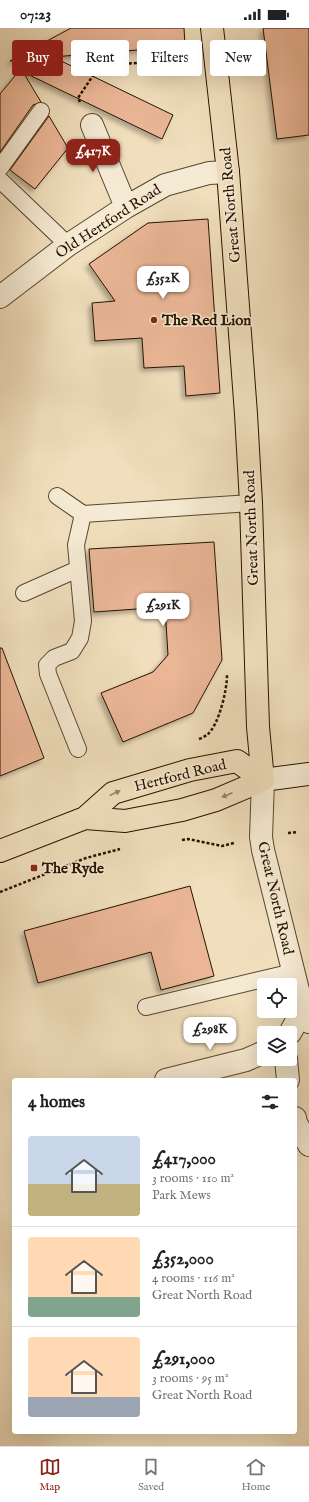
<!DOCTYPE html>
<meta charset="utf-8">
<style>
:root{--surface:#fff;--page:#f6f6f6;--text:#202124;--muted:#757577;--line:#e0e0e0;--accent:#8f2418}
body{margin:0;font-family:"IM FELL English",serif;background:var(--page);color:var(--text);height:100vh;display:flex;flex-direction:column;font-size:15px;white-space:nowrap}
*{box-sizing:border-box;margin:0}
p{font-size:13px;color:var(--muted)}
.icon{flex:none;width:22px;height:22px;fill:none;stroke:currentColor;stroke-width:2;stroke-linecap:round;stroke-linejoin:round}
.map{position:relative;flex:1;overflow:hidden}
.drawer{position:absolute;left:12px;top:1050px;width:285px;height:356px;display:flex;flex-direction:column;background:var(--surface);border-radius:4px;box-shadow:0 4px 16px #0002}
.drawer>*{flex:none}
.banner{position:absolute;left:12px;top:12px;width:285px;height:36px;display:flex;gap:8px}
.fabs{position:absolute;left:257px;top:950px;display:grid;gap:8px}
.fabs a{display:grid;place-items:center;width:40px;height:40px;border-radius:4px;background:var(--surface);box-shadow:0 4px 16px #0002;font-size:20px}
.price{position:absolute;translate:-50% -34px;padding:0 9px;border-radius:8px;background:#fff;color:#222;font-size:13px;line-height:26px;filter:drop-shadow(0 1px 2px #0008)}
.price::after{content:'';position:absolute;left:50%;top:24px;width:12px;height:9px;margin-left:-6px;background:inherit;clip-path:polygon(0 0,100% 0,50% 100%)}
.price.on{background:var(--accent);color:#fff}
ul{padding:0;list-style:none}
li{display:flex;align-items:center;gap:12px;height:100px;padding:0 16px}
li+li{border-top:1px solid var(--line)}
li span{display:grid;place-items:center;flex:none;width:112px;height:80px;border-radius:4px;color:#555}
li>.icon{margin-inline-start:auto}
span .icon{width:48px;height:48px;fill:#fffc;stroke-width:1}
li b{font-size:17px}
h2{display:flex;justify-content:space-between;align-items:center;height:48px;padding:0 16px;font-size:17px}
.pill{padding:0 14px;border-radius:4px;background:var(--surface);box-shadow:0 4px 16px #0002;font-size:14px;line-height:36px}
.pill.on{background:var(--accent);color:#fff}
.status{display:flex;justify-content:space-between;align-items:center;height:28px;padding:0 20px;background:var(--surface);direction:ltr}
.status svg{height:11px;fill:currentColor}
.dock{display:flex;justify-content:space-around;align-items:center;height:56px;border-top:1px solid var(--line);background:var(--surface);font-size:11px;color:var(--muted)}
.dock a{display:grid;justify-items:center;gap:2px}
.dock .on{color:var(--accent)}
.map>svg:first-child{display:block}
</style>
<div class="status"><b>07:23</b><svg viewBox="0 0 49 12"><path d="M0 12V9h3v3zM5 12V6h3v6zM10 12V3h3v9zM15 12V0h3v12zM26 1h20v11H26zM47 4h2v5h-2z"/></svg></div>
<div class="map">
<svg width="309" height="1418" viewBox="0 0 309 1418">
<defs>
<filter id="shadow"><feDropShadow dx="-3.5" dy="3.5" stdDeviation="2" flood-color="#0004"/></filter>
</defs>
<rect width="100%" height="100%" fill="#f0debc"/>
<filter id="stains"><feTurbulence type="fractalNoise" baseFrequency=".005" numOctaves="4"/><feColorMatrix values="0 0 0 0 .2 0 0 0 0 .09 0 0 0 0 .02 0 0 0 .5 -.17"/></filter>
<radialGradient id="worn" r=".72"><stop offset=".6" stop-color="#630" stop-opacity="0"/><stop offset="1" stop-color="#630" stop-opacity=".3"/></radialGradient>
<path fill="#eab696" stroke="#261300" filter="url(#shadow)" d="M71,0H184L185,18L53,29L173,87L162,111L23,44L41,74L33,77L0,124V66L29,31L10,33Z
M263,0H309V107L277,111Z
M49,88L68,120L35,161L10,142Z
M208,191L220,365L186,368L184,338L144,340L142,310L95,313L92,275L115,273L89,236L148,195Z
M214,514L222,632L193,685L123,714L101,665L153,644L168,627L165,579L94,584L89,521Z
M0,620H2L44,730L0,748Z
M190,858L214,948L161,962L151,924L38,955L24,903Z"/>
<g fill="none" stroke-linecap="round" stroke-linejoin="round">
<defs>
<path id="lane" d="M0,140L41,83
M0,152L68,217
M57,468L83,486L251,475
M24,565L78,541
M78,721L48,646L47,637L54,630L72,623L80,610L83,593L76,517L83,486
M146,979L293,944"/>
<path id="street" d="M92,97L126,179
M0,269L68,217L126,179L165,157L209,145L228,144
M263,752L261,809L263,822L303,982L309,994
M290,1005L303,982
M286,1031L288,1052
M166,1052L246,1032L264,1024
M295,1090L296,1095L309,1117"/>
<path id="secondary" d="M263,752L309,746"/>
<path id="primary" d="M212,0L228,144L246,386L251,475L258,699L263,752
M85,790L125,793L182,782L216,772L263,752
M0,823L85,790L113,765L190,742L237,733L263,752"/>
</defs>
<use href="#lane" stroke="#58462f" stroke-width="18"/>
<use href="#street" stroke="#58462f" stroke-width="24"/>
<use href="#secondary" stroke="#261300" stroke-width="24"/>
<use href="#primary" stroke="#261300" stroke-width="24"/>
<path stroke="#261300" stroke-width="2.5" stroke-dasharray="3 2" stroke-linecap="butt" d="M80,74L78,70L94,46L120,36L188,32
M199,711C202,710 205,708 207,707C219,697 227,662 227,647
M288,805L298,804
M182,812L188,811L222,818L234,815
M0,864L86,830L120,821"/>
<use href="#lane" stroke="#f5ead3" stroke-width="16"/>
<use href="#street" stroke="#f5ead3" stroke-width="22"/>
<use href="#secondary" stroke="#f5ead3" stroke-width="22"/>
<use href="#primary" stroke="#f0debc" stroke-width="22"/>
</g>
<defs><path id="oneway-solid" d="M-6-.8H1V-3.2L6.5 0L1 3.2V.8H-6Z"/></defs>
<g fill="#958367">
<use href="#oneway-solid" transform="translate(115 765) rotate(-26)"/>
<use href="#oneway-solid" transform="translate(227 767) rotate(157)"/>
</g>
<g fill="#8f2418" stroke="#f5ead3" stroke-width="1.5">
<circle cx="154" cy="292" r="4"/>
<rect x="30" y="836" width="8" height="8" rx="2"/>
</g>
<g text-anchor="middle" stroke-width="3" stroke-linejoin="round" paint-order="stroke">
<g font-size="15" fill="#261300" stroke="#f5ead3">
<text transform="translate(230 177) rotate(-95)" y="5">Great North Road</text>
<text transform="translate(108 193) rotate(-33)" y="5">Old Hertford Road</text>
<text transform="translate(251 500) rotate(-92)" y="5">Great North Road</text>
<text transform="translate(180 747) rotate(-14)" y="5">Hertford Road</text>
<text transform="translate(276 870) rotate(77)" y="5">Great North Road</text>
</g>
<g font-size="15" font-weight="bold" fill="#261300" stroke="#f5ead3" text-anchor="start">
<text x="162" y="297">The Red Lion</text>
<text x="42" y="845">The Ryde</text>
</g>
</g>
<rect width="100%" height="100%" filter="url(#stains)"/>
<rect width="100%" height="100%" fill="url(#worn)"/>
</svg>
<div class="fabs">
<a><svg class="icon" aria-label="locate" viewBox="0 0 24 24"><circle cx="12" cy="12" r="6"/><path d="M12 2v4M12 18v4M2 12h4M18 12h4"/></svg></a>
<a><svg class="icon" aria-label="layers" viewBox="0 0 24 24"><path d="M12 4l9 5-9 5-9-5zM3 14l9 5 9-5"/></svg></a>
</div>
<b class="price on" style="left:93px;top:145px">£417K</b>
<b class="price" style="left:163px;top:272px">£352K</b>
<b class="price" style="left:163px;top:599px">£291K</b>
<b class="price" style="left:210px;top:1023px">£298K</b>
<div class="banner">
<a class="pill on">Buy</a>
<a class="pill">Rent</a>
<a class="pill">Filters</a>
<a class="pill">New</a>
</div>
<section class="drawer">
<h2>4 homes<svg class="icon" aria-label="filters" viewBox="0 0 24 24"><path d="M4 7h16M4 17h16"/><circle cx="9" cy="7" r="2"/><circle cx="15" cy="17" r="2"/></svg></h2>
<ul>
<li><span style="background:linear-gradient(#c9d6e8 60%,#c2b280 0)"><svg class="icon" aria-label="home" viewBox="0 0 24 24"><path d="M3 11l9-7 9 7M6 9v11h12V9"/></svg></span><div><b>£417,000</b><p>3 rooms · 110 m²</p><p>Park Mews</p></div></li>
<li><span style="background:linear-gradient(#ffd9b3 75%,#7fa58c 0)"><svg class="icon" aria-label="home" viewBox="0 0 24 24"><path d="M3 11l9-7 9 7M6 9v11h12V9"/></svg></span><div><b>£352,000</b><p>4 rooms · 116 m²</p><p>Great North Road</p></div></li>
<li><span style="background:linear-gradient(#ffd9b3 75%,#9aa5b1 0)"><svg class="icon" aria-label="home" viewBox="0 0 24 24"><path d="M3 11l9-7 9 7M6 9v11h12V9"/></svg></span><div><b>£291,000</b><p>3 rooms · 95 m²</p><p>Great North Road</p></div></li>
</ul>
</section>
</div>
<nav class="dock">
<a class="on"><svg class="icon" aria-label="map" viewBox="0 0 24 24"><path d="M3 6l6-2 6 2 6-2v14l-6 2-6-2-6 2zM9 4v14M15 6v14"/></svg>Map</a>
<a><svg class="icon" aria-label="saved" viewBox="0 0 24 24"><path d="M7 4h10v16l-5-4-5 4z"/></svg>Saved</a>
<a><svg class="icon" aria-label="home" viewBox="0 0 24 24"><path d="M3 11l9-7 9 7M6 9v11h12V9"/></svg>Home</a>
</nav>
